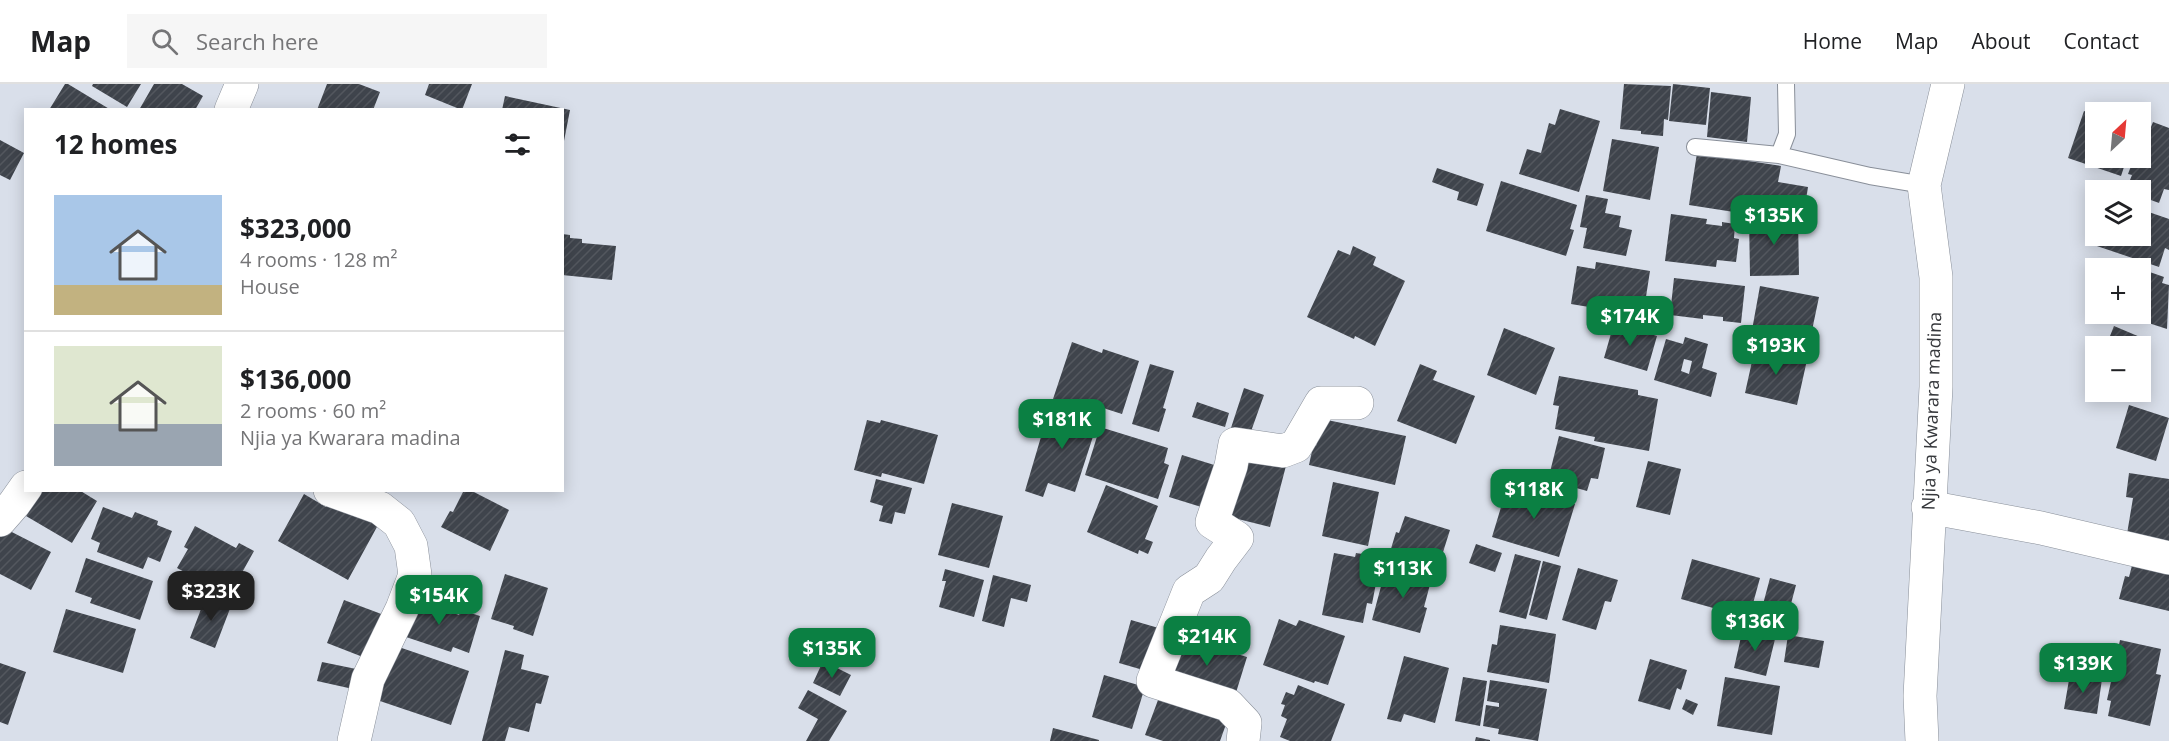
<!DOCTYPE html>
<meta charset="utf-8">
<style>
:root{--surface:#fff;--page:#f6f6f6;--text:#202124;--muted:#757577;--line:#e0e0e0;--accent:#0b8043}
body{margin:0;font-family:"Open Sans",sans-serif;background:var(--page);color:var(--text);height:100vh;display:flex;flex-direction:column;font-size:22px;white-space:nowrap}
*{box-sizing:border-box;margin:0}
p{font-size:20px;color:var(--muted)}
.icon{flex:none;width:33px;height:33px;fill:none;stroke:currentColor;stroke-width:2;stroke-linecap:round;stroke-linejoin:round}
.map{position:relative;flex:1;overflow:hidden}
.sheet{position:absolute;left:24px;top:24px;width:540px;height:384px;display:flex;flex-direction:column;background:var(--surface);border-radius:0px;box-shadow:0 3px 15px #0003}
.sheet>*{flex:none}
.needle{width:39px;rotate:26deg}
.tools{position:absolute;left:2085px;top:18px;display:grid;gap:12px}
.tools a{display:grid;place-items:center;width:66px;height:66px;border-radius:0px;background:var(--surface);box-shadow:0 3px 15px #0003;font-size:30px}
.price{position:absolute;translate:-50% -51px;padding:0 14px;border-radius:12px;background:var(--accent);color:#fff;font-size:20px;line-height:39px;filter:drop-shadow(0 2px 3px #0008)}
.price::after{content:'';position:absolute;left:50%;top:36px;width:18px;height:14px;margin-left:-9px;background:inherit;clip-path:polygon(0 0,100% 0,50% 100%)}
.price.on{background:#222;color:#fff}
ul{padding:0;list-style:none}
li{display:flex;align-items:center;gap:18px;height:150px;padding:0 30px}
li+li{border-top:2px solid var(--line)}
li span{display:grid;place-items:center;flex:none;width:168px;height:120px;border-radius:0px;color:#555}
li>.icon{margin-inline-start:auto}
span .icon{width:72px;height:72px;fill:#fffc;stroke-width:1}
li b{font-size:26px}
h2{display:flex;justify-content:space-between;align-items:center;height:72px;padding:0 30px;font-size:26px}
header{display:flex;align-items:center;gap:36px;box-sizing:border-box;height:84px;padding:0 30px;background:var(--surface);border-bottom:2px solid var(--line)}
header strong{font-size:28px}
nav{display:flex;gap:33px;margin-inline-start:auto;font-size:21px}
.search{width:420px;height:54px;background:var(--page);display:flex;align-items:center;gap:15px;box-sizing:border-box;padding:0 21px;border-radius:0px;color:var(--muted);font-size:22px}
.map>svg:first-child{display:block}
</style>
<header>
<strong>Map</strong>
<div class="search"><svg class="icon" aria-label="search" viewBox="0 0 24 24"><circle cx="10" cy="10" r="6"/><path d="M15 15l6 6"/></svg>Search here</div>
<nav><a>Home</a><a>Map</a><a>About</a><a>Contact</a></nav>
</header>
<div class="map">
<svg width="2169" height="657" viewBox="0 0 2169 657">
<defs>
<pattern id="building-hatch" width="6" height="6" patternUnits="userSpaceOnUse" patternTransform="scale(1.5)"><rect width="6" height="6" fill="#3f444c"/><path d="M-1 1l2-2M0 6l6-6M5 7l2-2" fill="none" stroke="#53575e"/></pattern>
</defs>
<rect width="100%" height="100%" fill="#d9dfea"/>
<path fill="url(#building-hatch)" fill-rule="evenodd" d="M65,0H68L111,26H49Z
M93,0H141L127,23L92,2Z
M154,0H182L203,12L195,26H139Z
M327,0H359L380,8L373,26H317Z
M429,0H472L462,26L425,11Z
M1624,0L1671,2L1668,36L1664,35L1663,52L1641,50V47L1620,45Z
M1673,0L1710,4L1706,41L1669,37Z
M1711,8L1751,13L1747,58L1707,53Z
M505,12L570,26L564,57L562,26H502Z
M2097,22L2116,28H2095Z
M1560,25L1600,37L1579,108L1519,90L1527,65L1541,69L1549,39L1555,41Z
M2084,27L2096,31V74H2127L2121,92L2068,74Z
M2153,38L2169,44V106L2164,105L2159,119L2140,112V106H2126L2132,91L2128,90L2134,74H2140V62L2143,63Z
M1612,55L1659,63L1650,116L1603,107Z
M0,56L24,69L10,96L0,91Z
M1697,69L1781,82L1778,98L1808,103L1804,129L1775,124V128L1734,125V128L1689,121Z
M1437,84L1484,100L1477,122L1457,116L1459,108L1432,98Z
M1501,97L1577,121L1570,145L1574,146L1566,172L1486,147Z
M1586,111L1608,115L1605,129L1621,132L1619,143L1632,146L1626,172L1583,164L1587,144L1580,143Z
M2140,125L2169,135V166L2165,164L2159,183L2088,159L2095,140L2096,152H2140Z
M1671,130L1707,135L1706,140L1722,142V138L1735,140L1734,154L1739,155L1736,178L1717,176L1716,183L1665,177Z
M1749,133H1798L1799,191L1750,192Z
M562,150L570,151V154L582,155V159L616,162L612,196L562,191Z
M1353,162L1376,173L1373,181L1405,197L1375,262L1355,252L1354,255L1307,233L1338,166L1350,171Z
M1596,178L1650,187L1643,232L1571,220L1577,182L1595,185Z
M2144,186L2164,193L2162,199L2169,201L2167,245L2130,233L2131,230H2140V198Z
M1674,194L1745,202L1741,239L1723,237V233L1703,231V235L1670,231Z
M1760,202L1819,213L1810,256L1752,246Z
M1614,239L1657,252L1647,287L1604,274Z
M2114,242L2140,253L2136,262H2106Z
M1504,244L1555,264L1536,311L1487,291Z
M1685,253L1708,260L1702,284L1717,289L1711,313L1654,296L1666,255L1683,260ZM1684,275L1692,277L1689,290L1681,287Z
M1072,258L1102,269L1103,265L1139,277L1122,330L1100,323L1097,330L1053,315Z
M1755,264L1807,276L1797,321L1745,309Z
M1150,280L1174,287L1163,324L1166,325L1159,348L1132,340Z
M1420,280L1437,287L1433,296L1475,312L1456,360L1397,337Z
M1559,292L1638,306V311L1658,315L1649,367L1594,357L1595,353L1555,345L1559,322L1553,321Z
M1244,304L1264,311L1249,353L1230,347Z
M1197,318L1229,329L1225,343L1192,333Z
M1051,319L1099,334L1075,408L1048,399L1043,413L1025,407Z
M2129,321L2169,334L2156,377L2116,364Z
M1322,335L1406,352L1395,401L1309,381L1313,362H1316Z
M867,336L880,339L881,336L938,351L924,400L882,389L881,393L854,386Z
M1100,343L1168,364L1164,379L1169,381L1158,415L1085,391Z
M1559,352L1605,364L1598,395L1591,394L1587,407L1548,396Z
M1243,367L1287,378L1270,443L1226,432Z
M1182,371L1224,384L1211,426L1169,413Z
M1648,377L1681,385L1670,431L1636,423Z
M2129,389L2169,395V468L2126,456L2133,414L2126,413Z
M876,395L912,404L905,430L895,428L892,440L879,437L883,422L870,418Z
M1333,398L1379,408L1368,462L1322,452Z
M1508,400L1575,420L1559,473L1492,453Z
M1106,401L1158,422L1145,455L1153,458L1148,470L1139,466L1138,470L1087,448Z
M41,406H79L97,417L72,459L26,432Z
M464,406H470L509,426L490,467L441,443L450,427L453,428Z
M304,410L326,423L331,415L378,441L348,496L278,457Z
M952,419L1003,432L989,484L938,471Z
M103,423L132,434L135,428L158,437L157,441L172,447L160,478L148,473L143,485L97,468L100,459L91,455Z
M1405,432L1450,446L1438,484L1390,468L1396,448L1399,449Z
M0,442L51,468L31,506L0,490Z
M195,442L236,464L239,459L254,467L229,512L177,484L188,465L184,463Z
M1476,460L1502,469L1495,488L1469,479Z
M1334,469L1355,473L1356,469L1375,472L1372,488L1378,489L1372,520L1367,519L1363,539L1322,531Z
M1515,470L1541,477L1526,535L1499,528Z
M2135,470L2169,479V527L2119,515L2125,492L2129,493Z
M86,474L153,497L140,536L90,519L92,514L75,508Z
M1692,475L1760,494L1749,534L1681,515Z
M1543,477L1561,482L1547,536L1529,531Z
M1387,480L1432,493L1424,523L1427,524L1420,549L1372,536Z
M1578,484L1618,496L1611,518L1605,517L1596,546L1562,536Z
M945,485L984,496L974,533L939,523L946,497H942Z
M505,490L548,504L533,552L513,545L514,542L491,535Z
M993,491L1031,501L1027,518L1011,514L1004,543L982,537Z
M1770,494L1796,501L1784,546L1758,539Z
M413,511L443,521L442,525L459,531L461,526L480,532L469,569L453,563L451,568L400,551Z
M206,512L231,522L215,564L190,554Z
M344,516L384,531L368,575L327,559Z
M66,525L136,545L123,589L53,568Z
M1279,535L1296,542L1299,536L1345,552L1328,601L1315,597L1314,599L1263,581Z
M1131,536L1162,545L1150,588L1119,579Z
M1500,541L1556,550L1549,599L1487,588L1492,560L1497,561Z
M1743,544L1776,551L1766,592L1734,584Z
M1788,551L1824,557L1819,584L1784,578Z
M1179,552L1247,573L1234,615L1166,593Z
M2120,556L2161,565L2156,590L2161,591L2150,642L2108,632L2111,617L2107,616Z
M390,560L469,587L451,641L371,614Z
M505,566L524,571L521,585L549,592L541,620L536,619L529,648L509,643L505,657H482Z
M1404,572L1449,584L1435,639L1404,630L1401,638L1387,635Z
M1650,575L1687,586L1681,606L1677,604L1670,626L1638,617Z
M823,577L851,591L840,612L813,599Z
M322,578L366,587L362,607L317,597Z
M0,579L26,588L8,641L0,638Z
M2070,590L2102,595L2097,630L2064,625Z
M1104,591L1145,603L1132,645L1092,633Z
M1463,593L1487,597L1480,642L1455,637Z
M1725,593L1780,602L1772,651L1717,642Z
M1490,596L1547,605L1538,657L1498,650L1499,645L1483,642L1486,621L1499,623V619L1487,617Z
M1298,601L1345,620L1331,657H1290L1280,653L1287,635L1281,632L1285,621L1281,620L1286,608L1294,611Z
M808,606L847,627L829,657H806L818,635L798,624Z
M1161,608L1229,632L1220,657H1163L1145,651Z
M1686,615L1698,620L1693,631L1682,625Z
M1053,644L1099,656V657H1050Z
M1476,653L1490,656V657H1475Z"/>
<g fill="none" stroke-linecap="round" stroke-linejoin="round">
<defs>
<path id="service" d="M1695,63L1779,71L1870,92L1924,101
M1779,71L1787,50L1786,0"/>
<path id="minor" d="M231,26L242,0
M330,406L380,424L399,439L411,462L415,491L402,525L368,595L354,657
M1928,423L2041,444L2169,474
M0,436L14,420L26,403
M1243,657L1245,639L1228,621L1153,597L1189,507L1209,494L1221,475L1237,454L1212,438L1231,382L1235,360L1283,367L1296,362L1321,319H1357
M1922,657L1920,612L1936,303V193L1924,101L1948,0"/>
</defs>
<use href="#service" stroke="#898f99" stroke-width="18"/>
<use href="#minor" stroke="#898f99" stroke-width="34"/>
<use href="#service" stroke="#fff" stroke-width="16"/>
<use href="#minor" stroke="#fff" stroke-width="33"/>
</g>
<g text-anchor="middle" stroke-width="6" stroke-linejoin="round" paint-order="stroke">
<g font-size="18" fill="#36383c" stroke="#fff">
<text transform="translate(1932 327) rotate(-88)" y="6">Njia ya Kwarara madina</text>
</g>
</g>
</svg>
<div class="tools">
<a><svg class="needle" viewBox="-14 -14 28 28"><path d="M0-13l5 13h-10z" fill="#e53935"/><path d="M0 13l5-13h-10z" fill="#757577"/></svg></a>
<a><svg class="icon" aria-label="layers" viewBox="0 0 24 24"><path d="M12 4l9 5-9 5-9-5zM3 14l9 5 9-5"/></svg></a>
<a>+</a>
<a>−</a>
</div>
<b class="price" style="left:1774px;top:162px">$135K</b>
<b class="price" style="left:1630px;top:263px">$174K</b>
<b class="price" style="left:1776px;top:292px">$193K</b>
<b class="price" style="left:1062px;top:366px">$181K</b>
<b class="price" style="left:1534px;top:436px">$118K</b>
<b class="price" style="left:1403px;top:515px">$113K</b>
<b class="price on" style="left:211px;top:538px">$323K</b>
<b class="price" style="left:439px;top:542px">$154K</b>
<b class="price" style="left:1755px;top:568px">$136K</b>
<b class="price" style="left:1207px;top:583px">$214K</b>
<b class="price" style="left:832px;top:595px">$135K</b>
<b class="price" style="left:2083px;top:610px">$139K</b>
<section class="sheet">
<h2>12 homes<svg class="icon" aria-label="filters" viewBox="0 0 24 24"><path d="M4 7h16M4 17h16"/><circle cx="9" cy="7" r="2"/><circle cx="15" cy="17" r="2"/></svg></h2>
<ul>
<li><span style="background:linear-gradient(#a9c7e8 75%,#c2b280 0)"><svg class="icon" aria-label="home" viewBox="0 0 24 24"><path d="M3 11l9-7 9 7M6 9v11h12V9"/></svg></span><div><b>$323,000</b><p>4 rooms · 128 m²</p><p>House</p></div></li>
<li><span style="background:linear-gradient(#dfe7d0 65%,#9aa5b1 0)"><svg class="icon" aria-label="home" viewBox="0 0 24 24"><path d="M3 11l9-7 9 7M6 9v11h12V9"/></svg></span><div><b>$136,000</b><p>2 rooms · 60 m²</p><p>Njia ya Kwarara madina</p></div></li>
</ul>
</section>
</div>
